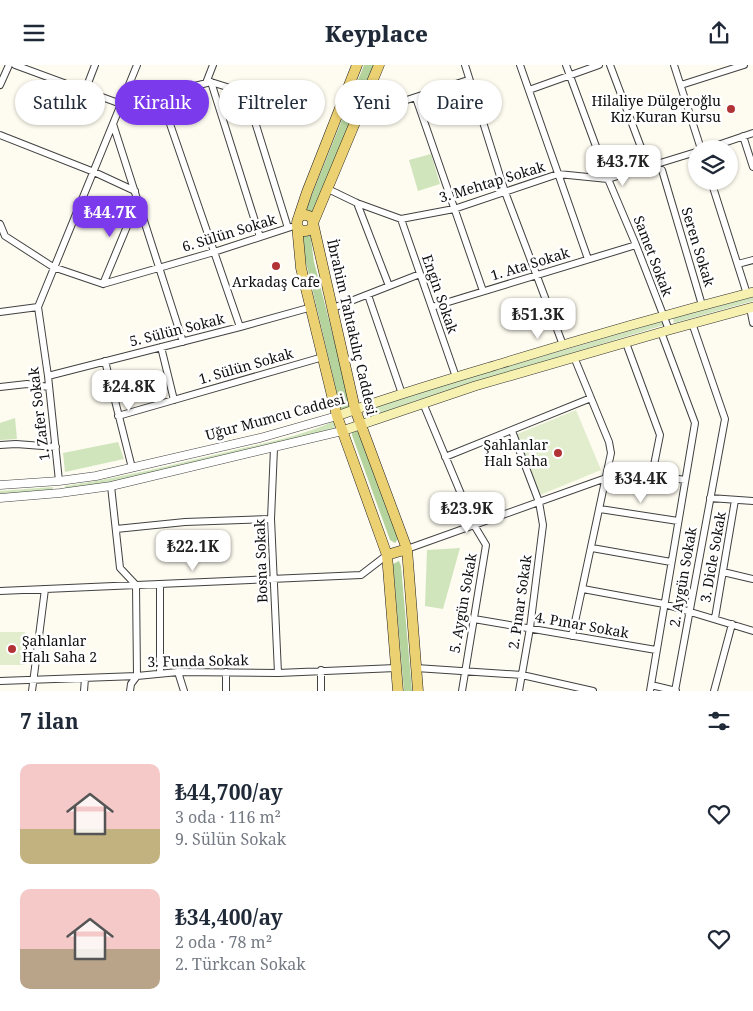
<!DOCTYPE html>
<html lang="tr">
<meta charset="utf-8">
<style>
:root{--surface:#fff;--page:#f2f2f3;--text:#1f2937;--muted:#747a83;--accent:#7c3aed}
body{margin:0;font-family:"Noto Serif",serif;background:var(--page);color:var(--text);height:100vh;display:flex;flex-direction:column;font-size:19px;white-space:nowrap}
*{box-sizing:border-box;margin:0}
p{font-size:16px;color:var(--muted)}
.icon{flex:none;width:28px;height:28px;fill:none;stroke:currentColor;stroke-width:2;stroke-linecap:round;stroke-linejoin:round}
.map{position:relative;height:626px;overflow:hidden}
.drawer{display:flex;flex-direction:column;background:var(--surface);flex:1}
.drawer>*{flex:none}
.top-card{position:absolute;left:15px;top:15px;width:500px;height:45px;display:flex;gap:10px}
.tools{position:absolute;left:688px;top:75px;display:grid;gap:10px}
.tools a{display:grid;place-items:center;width:50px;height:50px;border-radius:50%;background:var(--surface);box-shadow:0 1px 4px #0004;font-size:25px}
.price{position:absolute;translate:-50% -42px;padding:0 11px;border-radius:10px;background:#fff;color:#222;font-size:16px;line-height:32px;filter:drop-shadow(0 1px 2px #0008)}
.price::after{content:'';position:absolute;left:50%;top:30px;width:15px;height:11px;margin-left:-8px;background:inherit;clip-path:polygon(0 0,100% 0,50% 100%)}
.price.on{background:var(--accent);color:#fff}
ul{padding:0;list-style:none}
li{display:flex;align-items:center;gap:15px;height:125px;padding:0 20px}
li span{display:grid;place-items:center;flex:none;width:140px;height:100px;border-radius:10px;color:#555}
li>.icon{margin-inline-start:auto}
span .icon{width:60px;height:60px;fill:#fffc;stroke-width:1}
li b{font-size:21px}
h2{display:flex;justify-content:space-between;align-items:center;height:60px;padding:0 20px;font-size:21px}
.tag{padding:0 18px;border-radius:22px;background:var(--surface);box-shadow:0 1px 4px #0004;font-size:18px;line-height:45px}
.tag.on{background:var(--accent);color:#fff}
header{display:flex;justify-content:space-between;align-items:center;height:65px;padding:0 20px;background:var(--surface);font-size:22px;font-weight:800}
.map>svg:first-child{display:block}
</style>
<header><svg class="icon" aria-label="menu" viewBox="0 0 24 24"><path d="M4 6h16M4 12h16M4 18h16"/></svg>Keyplace<svg class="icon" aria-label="share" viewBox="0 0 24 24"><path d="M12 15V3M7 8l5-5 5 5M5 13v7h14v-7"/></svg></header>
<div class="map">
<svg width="753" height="626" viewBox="0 0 753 626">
<rect width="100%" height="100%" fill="#fefbf0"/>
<path fill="#d0e5bc" d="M431,89L440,119L418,126L409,95Z
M753,232V236L674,258L673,253Z
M663,256L664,260L415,336L366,354L363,347L414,329Z
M15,353L17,374L0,375V358Z
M334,356L335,363C247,386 156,412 66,425L65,421C121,413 176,399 231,386C265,378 302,371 334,356Z
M118,377L124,394L65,407L63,388Z
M53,422V426L0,430V426Z
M460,483L443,544L425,541L427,485Z"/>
<path fill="#b5d49d" d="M364,0H374L312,149L305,147Z
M310,167L314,197L340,298L349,341L348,344L341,345L304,189L302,168Z
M357,366L359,368L398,474L395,478L390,475L352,370V368Z
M399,496L401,501L412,626H404L393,499Z"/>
<path fill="#e1edcd" d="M576,345L601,405L540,430L515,370Z
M0,567H25V600H0Z"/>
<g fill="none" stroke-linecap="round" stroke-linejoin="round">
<defs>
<path id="minor" d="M15,0L121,39L211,17L246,28L288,163
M465,0L505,127L563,280
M520,0L588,194
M566,0L608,114L636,180L669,265
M610,0L648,101L662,105L702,240
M674,0L701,84
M211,17L260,172
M206,18L213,0
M0,20L9,0
M681,20L744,0
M529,25L599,0
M85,26L95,0
M160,30L240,262
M416,33L483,226
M362,44L376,45L468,15
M113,59L183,277
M0,70L94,107L135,126
M743,71L753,102
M706,84L753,68
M711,116L747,229
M328,124L357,138L401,154L454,144L558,109L608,114L696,87
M357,138L389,221
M401,154L456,312
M0,159L5,171L53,202L103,219L214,187L291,162
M738,199L753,195
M103,219L138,135
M368,230L402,329
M432,242L636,180
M333,243L420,209
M750,243L753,258
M0,247L38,242
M626,278L660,370L652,410
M161,282L174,335
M105,296L132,403
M48,311L240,262L312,242
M0,322L27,319L49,322
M423,338L474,460L486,480L462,626
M118,351L323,292
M512,366L539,437L543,460L530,563L519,626
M0,380L16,379L56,382
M274,383L271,454L278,608
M445,392L591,333
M608,403L685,415
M59,416L48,311L38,242L137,0
M111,421L120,503L136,520L137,611L131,619L130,626
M710,433L753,436
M600,444L678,456
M116,464L185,457L271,454
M592,483L671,497
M407,484L606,413
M723,507L753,514
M160,519V608
M583,524L664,539L753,566
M0,526L361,510L387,490
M715,553L735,435
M474,554L656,585
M572,571L611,388L609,377L574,292
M416,603L522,610L593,626
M178,607L184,626
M0,616L137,611L178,607L278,608L396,603
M651,620L676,626
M32,626L45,524
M84,626L85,613
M226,626V607
M321,626V605
M650,626L695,358L661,267
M675,626L725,354L692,258
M714,626L732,559"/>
<path id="tertiary" d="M0,420L59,416L96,411L260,373L337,351
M0,433L60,428L111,421L342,366"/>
<path id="secondary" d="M337,351C391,331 446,315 500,299C584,273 668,249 753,227
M342,366L475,321L669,265L753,242"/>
<path id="primary" d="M379,0L313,158L355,344L407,484L418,626
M297 158a8 8 0 1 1 16 0a8 8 0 1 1-16 0Z
M299,151L307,127L357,0
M297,160L301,203L337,351L387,490L398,626
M387,490L407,484"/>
</defs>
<use href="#minor" stroke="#414141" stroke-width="8"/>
<use href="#tertiary" stroke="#414141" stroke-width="9"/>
<use href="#secondary" stroke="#303030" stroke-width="10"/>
<use href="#primary" stroke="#1f1f1f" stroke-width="11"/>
<use href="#minor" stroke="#fff" stroke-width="6"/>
<use href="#tertiary" stroke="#fff" stroke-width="8"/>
<use href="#secondary" stroke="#f7f1b1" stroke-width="9"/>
<use href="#primary" stroke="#ecd172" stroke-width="10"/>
</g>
<g fill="#b13336" stroke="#fff" stroke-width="2">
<circle cx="731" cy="44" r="5"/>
<circle cx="276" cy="201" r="5"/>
<circle cx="558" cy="388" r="5"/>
<circle cx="12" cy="584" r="5"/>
</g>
<g text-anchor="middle" stroke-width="5" stroke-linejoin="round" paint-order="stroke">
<g font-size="14" fill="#0e0e0e" stroke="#fff" text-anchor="end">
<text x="721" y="41">Hilaliye Dülgeroğlu<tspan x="721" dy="16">Kız Kuran Kursu</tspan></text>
<text x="276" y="222" text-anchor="middle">Arkadaş Cafe</text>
<text x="548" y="385">Şahlanlar<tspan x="548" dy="16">Halı Saha</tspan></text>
<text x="22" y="581" text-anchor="start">Şahlanlar<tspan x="22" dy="16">Halı Saha 2</tspan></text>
</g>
<g font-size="14" fill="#0e0e0e" stroke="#fff">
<text transform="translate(492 117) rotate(-17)" y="5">3. Mehtap Sokak</text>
<text transform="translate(229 168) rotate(-17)" y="5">6. Sülün Sokak</text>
<text transform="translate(698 182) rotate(73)" y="5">Seren Sokak</text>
<text transform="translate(653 191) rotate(69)" y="5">Samet Sokak</text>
<text transform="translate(530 199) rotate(-17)" y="5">1. Ata Sokak</text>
<text transform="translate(440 229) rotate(71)" y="5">Engin Sokak</text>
<text transform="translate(352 262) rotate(77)" y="5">İbrahim Tahtakılıç Caddesi</text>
<text transform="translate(177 265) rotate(-14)" y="5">5. Sülün Sokak</text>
<text transform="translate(246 301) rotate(-16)" y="5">1. Sülün Sokak</text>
<text transform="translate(39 349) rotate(-97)" y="5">1. Zafer Sokak</text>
<text transform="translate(275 352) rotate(-15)" y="5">Uğur Mumcu Caddesi</text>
<text transform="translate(713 492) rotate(-80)" y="5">3. Dicle Sokak</text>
<text transform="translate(261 496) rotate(-92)" y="5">Bosna Sokak</text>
<text transform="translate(683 512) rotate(-80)" y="5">2. Aygün Sokak</text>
<text transform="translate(520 537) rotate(-82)" y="5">2. Pınar Sokak</text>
<text transform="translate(463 538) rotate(-80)" y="5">5. Aygün Sokak</text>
<text transform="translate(582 560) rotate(10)" y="5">4. Pınar Sokak</text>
<text transform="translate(198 596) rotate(-1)" y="5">3. Funda Sokak</text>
</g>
</g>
</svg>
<div class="tools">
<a><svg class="icon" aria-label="layers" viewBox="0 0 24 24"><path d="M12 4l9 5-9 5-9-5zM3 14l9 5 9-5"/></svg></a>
</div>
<b class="price" style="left:623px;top:122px">₺43.7K</b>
<b class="price on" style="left:110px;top:173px">₺44.7K</b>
<b class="price" style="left:538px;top:275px">₺51.3K</b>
<b class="price" style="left:129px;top:347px">₺24.8K</b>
<b class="price" style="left:641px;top:439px">₺34.4K</b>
<b class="price" style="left:467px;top:469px">₺23.9K</b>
<b class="price" style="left:193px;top:507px">₺22.1K</b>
<div class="top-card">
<a class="tag">Satılık</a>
<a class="tag on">Kiralık</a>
<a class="tag">Filtreler</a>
<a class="tag">Yeni</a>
<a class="tag">Daire</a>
</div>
</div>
<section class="drawer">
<h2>7 ilan<svg class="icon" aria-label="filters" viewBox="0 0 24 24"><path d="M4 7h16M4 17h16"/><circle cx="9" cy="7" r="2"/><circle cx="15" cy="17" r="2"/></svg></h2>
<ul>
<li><span style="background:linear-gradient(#f6c9c9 65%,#c2b280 0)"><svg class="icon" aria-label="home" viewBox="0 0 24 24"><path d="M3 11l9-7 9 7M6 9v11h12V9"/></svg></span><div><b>₺44,700/ay</b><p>3 oda · 116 m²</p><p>9. Sülün Sokak</p></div><svg class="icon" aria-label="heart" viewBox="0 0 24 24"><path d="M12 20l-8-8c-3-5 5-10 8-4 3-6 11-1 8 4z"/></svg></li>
<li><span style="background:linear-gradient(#f6c9c9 60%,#b9a48a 0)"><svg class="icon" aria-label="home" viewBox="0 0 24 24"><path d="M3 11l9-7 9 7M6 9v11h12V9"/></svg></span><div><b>₺34,400/ay</b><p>2 oda · 78 m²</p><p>2. Türkcan Sokak</p></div><svg class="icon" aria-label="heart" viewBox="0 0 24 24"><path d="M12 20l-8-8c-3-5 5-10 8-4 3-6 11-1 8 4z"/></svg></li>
</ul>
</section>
